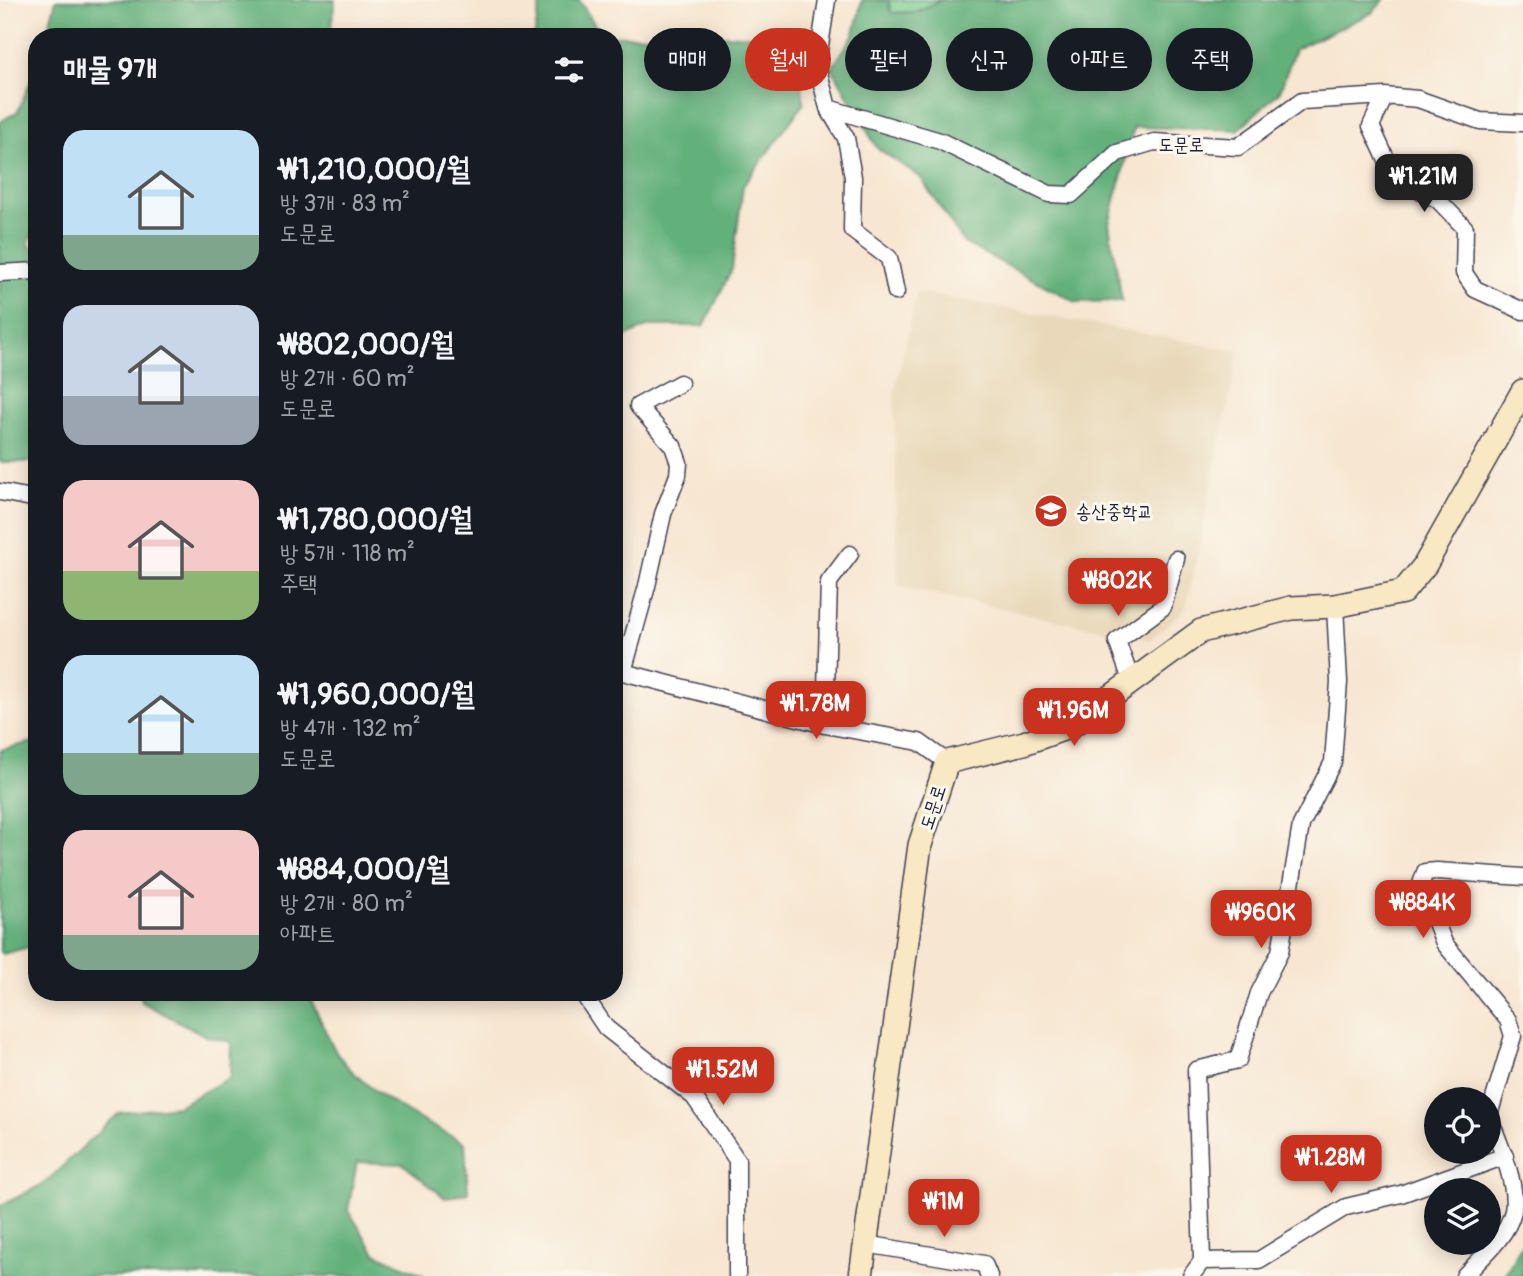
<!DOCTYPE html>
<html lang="ko">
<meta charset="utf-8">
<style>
:root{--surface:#171b24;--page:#20242c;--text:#f1f3f6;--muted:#9ea1a6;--accent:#c8321e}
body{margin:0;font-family:Pangolin,"Poor Story",sans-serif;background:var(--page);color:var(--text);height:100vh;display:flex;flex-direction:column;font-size:26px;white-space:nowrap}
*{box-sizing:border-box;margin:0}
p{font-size:23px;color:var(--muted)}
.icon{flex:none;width:38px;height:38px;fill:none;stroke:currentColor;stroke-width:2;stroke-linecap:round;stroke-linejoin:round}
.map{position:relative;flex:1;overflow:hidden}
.panel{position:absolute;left:28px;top:28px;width:595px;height:973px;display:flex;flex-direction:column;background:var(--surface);border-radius:28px;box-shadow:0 4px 18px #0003}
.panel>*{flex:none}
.guide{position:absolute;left:644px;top:28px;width:665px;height:63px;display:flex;gap:14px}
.buttons{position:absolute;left:1424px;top:1087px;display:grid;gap:14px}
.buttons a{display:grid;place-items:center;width:77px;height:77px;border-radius:50%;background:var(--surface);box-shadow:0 4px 18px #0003;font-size:35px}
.price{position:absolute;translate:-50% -60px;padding:0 16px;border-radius:14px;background:var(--accent);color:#fff;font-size:23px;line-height:46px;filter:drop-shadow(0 2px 4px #0008)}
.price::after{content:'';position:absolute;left:50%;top:42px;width:21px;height:16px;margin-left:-10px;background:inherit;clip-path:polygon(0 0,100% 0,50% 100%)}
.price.selected{background:#222;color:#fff}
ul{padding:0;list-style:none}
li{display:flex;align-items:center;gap:21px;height:175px;padding:0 35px}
li span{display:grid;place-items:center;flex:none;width:196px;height:140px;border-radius:21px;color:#555}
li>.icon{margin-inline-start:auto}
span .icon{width:84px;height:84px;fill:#fffc;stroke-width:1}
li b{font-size:30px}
h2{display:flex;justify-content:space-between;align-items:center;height:84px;padding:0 35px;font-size:30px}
.tag{padding:0 24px;border-radius:32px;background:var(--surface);box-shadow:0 4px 18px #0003;font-size:24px;line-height:63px}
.tag.selected{background:var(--accent);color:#fff}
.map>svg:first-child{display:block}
</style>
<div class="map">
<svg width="1523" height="1276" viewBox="0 0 1523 1276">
<rect width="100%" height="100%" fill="#fbf7ec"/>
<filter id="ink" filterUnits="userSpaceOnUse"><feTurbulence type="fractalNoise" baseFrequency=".0143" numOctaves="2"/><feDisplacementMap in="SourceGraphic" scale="14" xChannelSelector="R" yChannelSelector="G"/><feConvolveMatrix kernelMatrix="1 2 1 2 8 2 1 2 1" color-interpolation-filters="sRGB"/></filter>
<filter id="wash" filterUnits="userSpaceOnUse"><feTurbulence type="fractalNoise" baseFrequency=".00686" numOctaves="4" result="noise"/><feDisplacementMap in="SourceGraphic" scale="28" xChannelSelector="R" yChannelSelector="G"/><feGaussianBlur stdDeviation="1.57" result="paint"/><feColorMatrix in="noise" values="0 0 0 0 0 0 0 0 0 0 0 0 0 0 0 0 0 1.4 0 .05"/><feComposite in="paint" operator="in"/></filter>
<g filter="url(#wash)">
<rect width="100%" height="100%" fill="#f7e6d1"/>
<path fill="#e9d9ba" d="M917,292L1239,351L1186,608L1149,640L898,586L894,395Z"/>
<path fill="#78cd90" stroke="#4d7866" stroke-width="2" d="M888,0H942L915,12L891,13Z"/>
<path fill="#62b07a" stroke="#42695a" stroke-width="2" d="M56,0H335L330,37H46Z
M541,0H579L602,36L796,35L804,103L743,186L732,269L704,326H649L614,342V37H534Z
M862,0H888L891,13L915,12L942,0H1384L1372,13L1295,49L1280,91L1238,130L1134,127L1109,224L1122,301L1076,302L964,243L920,177L877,148L832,68L854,34Z
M37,66V223L28,244L37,252V462H0V122L18,111Z
M37,741V945L3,954L0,952V750Z
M140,992H306C318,1010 324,1032 335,1050C361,1091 423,1122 465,1143L468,1193L445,1198L403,1164L357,1162L348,1210L375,1253L425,1276H0V1206L45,1183L119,1113L178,1106L230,1077L231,1042L206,1036L142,1002Z
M1523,1242V1276H1504Z"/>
</g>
<g filter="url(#ink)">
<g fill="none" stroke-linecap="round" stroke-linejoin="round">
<defs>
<path id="street" d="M827,0L817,65L828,108L846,138L853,177L852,230L889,258L896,292
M1385,96L1371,126L1396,180L1437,199L1465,228L1464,273L1475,289L1523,311
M828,108L940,141L1049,194L1071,195L1117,153L1154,142L1238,147L1302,101L1385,96L1418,99L1480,121L1523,123
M0,273L37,271
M0,492L37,499
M614,668L623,672L647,586L663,514L678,475L679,463L673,446L638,406L680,383
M623,672L825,725L829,582L850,554
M1131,680L1117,641L1163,607L1176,559
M825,725L919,742L947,762
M582,992L606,1028L694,1097L737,1160V1276
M1489,1115L1513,1036L1508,1020L1444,943L1421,884L1425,872L1437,871L1523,877
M866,1244L984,1264L989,1276
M1202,1261L1196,1070L1238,1060L1259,993L1280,952L1301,825L1333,762L1339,682L1335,606
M1191,1276L1202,1261L1259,1260L1346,1207L1401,1194L1505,1156
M1464,1276C1481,1258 1507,1237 1513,1211C1518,1185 1499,1142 1489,1117"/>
<path id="secondary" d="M861,1276L920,845L947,762L1024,743L1071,726L1201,631L1291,608L1335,606L1403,592L1425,565L1523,391"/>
</defs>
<use href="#street" stroke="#423f52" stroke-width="19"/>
<use href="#secondary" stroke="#423f52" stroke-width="26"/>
<use href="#street" stroke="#fff" stroke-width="16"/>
<use href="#secondary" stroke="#f8e8c3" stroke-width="23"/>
</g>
</g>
<defs>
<symbol id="school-disc" viewBox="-11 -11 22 22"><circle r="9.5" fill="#c8321e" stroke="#fbf7ec"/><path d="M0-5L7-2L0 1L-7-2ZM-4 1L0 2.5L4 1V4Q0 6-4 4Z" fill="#fff"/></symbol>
</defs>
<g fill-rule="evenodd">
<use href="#school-disc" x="1032" y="492" width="38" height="38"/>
</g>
<g text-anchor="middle" stroke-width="6" stroke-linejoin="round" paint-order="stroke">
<g font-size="19" fill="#22223b" stroke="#fbf7ec">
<text x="1181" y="151">도문로</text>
<text transform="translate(932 807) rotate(-72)" y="7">도문로</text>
</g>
<g font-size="19" fill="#22223b" stroke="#fbf7ec" text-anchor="start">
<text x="1076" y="518">송산중학교</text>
</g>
</g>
</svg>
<div class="buttons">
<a><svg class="icon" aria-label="locate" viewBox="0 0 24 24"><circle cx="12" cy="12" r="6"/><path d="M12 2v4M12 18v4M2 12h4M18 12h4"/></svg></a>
<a><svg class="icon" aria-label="layers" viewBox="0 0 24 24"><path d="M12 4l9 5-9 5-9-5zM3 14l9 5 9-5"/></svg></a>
</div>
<b class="price selected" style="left:1424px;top:214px">₩1.21M</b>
<b class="price" style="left:1118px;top:618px">₩802K</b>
<b class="price" style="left:816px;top:741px">₩1.78M</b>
<b class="price" style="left:1074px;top:748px">₩1.96M</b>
<b class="price" style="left:1423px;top:940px">₩884K</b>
<b class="price" style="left:1261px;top:950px">₩960K</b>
<b class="price" style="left:723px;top:1107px">₩1.52M</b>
<b class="price" style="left:1331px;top:1195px">₩1.28M</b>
<b class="price" style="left:944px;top:1239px">₩1M</b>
<div class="guide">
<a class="tag">매매</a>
<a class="tag selected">월세</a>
<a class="tag">필터</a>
<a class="tag">신규</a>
<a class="tag">아파트</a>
<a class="tag">주택</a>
</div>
<section class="panel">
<h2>매물 9개<svg class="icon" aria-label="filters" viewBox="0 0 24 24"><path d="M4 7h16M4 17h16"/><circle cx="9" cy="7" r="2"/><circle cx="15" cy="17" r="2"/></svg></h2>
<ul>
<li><span style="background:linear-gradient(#bfe0f5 75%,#7fa58c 0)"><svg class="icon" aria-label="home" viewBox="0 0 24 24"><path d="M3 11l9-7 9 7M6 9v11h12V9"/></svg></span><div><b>₩1,210,000/월</b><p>방 3개 · 83 m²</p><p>도문로</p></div></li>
<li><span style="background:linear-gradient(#c9d6e8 65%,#9aa5b1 0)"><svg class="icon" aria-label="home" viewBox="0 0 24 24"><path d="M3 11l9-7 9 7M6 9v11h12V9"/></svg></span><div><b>₩802,000/월</b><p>방 2개 · 60 m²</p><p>도문로</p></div></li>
<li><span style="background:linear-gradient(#f6c9c9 65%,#8fb573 0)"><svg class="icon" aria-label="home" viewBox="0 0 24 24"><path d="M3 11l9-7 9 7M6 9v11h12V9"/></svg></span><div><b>₩1,780,000/월</b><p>방 5개 · 118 m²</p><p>주택</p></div></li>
<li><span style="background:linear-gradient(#bfe0f5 70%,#7fa58c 0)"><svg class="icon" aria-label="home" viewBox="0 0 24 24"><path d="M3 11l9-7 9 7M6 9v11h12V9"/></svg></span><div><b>₩1,960,000/월</b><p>방 4개 · 132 m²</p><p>도문로</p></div></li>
<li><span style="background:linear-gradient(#f6c9c9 75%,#7fa58c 0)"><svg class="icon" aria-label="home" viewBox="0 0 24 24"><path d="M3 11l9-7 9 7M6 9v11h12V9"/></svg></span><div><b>₩884,000/월</b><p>방 2개 · 80 m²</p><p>아파트</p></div></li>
</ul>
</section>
</div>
